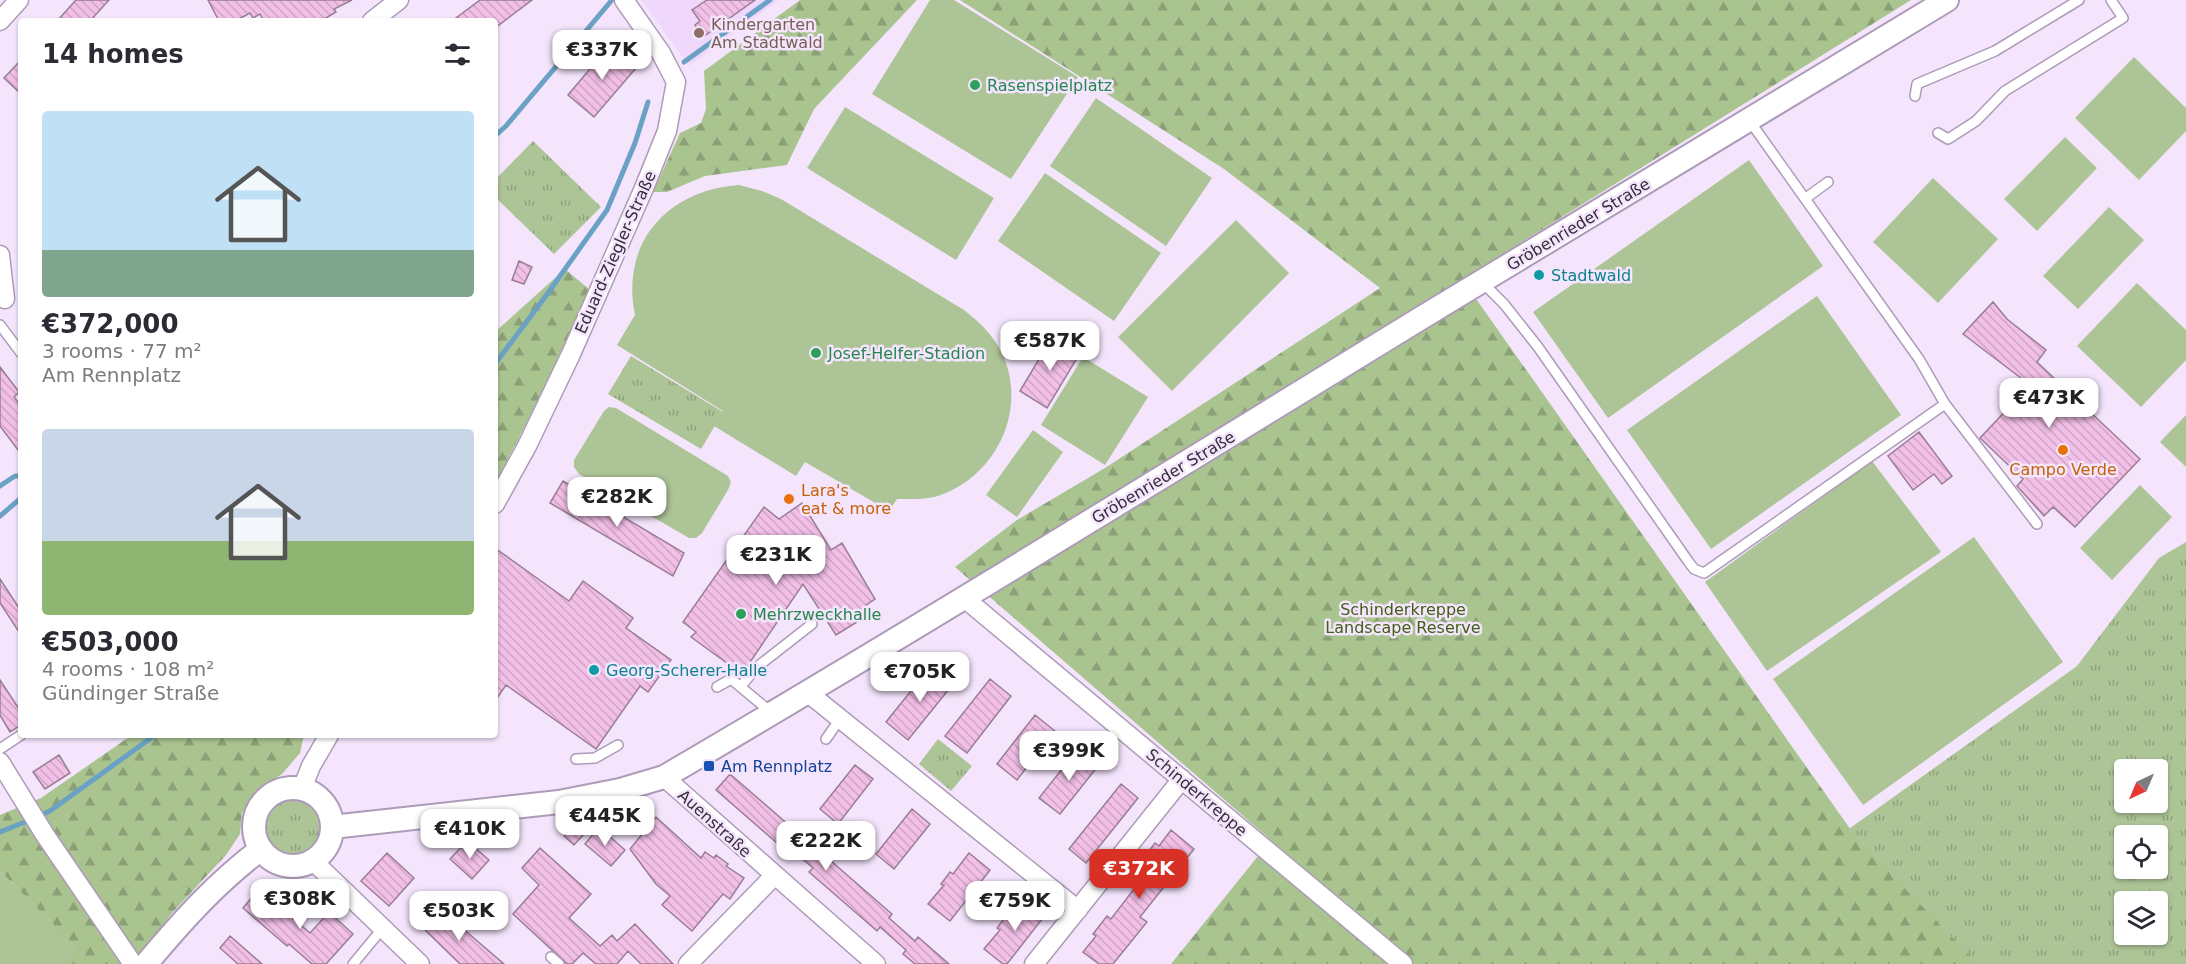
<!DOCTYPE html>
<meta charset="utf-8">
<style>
:root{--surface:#fff;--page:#f7f7f7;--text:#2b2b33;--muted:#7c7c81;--accent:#d93025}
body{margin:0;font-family:"DejaVu Sans",sans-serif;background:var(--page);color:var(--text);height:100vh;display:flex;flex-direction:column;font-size:22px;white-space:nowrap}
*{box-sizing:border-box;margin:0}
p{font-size:20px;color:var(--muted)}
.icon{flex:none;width:33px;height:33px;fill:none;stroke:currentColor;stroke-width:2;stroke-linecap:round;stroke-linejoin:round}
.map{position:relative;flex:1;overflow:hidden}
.drawer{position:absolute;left:18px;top:18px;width:480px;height:720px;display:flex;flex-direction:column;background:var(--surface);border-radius:6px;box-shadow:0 2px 4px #0004}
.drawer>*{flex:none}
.needle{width:39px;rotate:224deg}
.controls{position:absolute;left:2114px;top:759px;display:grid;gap:12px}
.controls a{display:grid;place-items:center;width:54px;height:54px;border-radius:6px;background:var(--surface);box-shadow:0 2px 4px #0004;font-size:30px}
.price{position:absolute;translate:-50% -51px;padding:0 14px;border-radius:12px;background:#fff;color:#222;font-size:20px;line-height:39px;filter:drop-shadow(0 2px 3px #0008)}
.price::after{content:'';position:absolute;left:50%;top:36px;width:18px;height:14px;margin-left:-9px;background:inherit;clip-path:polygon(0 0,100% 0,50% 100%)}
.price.active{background:var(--accent);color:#fff}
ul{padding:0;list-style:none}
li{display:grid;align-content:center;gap:12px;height:318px;padding:0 24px}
li span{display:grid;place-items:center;height:186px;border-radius:6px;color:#555}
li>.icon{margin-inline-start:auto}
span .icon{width:108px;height:108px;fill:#fffc;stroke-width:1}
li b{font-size:26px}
h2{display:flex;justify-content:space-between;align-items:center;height:72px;padding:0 24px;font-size:26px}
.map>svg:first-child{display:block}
</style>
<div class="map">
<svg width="2186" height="964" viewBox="0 0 2186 964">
<defs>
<pattern id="grass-tufts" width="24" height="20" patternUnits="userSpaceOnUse" patternTransform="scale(1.5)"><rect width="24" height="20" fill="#adc497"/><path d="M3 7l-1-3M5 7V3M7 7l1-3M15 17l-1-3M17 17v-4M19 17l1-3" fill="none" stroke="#8ea07c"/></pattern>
<pattern id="forest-firs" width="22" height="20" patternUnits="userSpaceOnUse" patternTransform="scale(1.5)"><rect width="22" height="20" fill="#aac490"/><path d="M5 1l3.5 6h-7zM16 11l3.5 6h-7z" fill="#8ba077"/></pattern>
<pattern id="building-back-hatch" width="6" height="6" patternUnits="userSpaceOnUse" patternTransform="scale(1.5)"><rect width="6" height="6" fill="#f2bfe7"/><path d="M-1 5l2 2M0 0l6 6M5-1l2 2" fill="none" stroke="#d0a4c7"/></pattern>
</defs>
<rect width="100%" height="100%" fill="#f4e5fd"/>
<path fill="#f0d8fd" d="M641,0H779L689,66Z"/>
<path fill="url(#grass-tufts)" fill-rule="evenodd" d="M533,141L601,207L554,254L495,197V180Z
M631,356L723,412L701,449L608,394Z
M2186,542V964H1452L1832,841L2077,666L2159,558ZM2124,770H2157V802H2124ZM2124,836H2157V868H2124ZM2124,902H2157V934H2124Z
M938,739L972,766L951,791L919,764Z
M266 827a27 27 0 1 1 54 0a27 27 0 1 1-54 0Z"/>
<path fill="url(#forest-firs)" d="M800,0H917L814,109L787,165L705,176L667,192H651L659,179L680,133L701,123L706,109L704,71Z
M960,0H1911L1462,279L1858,840L1978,964H1171L1271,840L955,567L1017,520L1105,468L1380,288L1224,169Z
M565,269L590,290L543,391L495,484V332Z
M132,735H304L300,753L282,774L260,789L242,813L240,834L226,855L172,913L133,964H63L77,949L0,871V815L41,798Z"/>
<path fill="#adc497" d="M930,0H954L1078,77L1011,179L872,94Z
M2134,57L2186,108V131L2139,180L2075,118Z
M1096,98L1212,178L1166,246L1050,166Z
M845,107L994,198L956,260L807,168Z
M2065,137L2097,168L2037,231L2004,199Z
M1749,160L1823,266L1608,418L1533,312Z
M1045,173L1161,253L1114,321L998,241Z
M1933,178L1998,239L1938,303L1873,242Z
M739,185L762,191L781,199L964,310C982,324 999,341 1006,363C1025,418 992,478 938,496C925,500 910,499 897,499L889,511L805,462L796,476L714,426L723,411L617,345L635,315C620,242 668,190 739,185Z
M2109,207L2144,240L2078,309L2043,276Z
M1236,220L1289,273L1172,391L1118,337Z
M2137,283L2186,330V360L2141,407L2077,346Z
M1817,296L1901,415L1711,549L1627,430Z
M1083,357L1148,397L1105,465L1041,425Z
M609,407L616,408L728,476L731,482L728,490L702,533L696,538H689L579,474L574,467V460L604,411Z
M2186,415V467L2160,442Z
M1033,430L1063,452L1017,517L986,495Z
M1872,461L1941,552L1767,671L1705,582Z
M2140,485L2172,517L2112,580L2080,548Z
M1974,537L2063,662L1863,805L1773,679Z
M0,871L78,949L63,964H0Z"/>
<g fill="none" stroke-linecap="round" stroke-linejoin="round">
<path stroke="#6ba1c4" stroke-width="5" d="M684,62L770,0
M495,136L506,126L612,0
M495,364L548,293L607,210L635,143L648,102
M0,486L15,476H21
M0,516L21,498
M39,816L50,811L155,735
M0,832L30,820"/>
</g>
<path fill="url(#building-back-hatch)" stroke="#997e93" stroke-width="1.5" d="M76,0H109L90,21H57Z
M208,0H352L334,9L336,12L321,21H264L260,14L253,18L250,13L235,21H219Z
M480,0H532L495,28V21H452Z
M707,0H755L703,37L695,25L700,21L692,10Z
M610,45L636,68L594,117L568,95Z
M21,60V94L4,78Z
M519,261L532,267L524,284L512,280Z
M1993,302L2007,319L2046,350L2037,362L2140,459L2075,527L2053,507L2044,516L2017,486L2023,479L1980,438L2030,385L1963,334Z
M1052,337L1080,353L1047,408L1020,391Z
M0,367L19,392L14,397L21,406V454L0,426Z
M1919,432L1952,476L1942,484L1934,474L1913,490L1888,456Z
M563,481L684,553L673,576L550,503Z
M802,503L831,550L842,543L875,599L865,606L870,614L836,635L803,584L742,674L691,637L696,632L683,622L764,507L779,519Z
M495,548L569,601L583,581L633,618L626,628L671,660L648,692L640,686L596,749L506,685L495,701Z
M0,579L21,611V635L0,603Z
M931,666L953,684L908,740L886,722Z
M990,679L1011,696L967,753L945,736Z
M0,680L21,712V725L10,732L0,715Z
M1035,715L1055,731L1017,780L997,764Z
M1078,749L1098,766L1060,814L1039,798Z
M59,755L70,773L45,789L33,772Z
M855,765L873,779L838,824L820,809Z
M730,774L798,833L795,836L821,858L824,855L892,914L889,918L915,941L918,937L949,964H915L903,954L906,950L880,927L877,931L809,872L813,868L787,846L784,849L716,790Z
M1121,784L1138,798L1086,863L1069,849Z
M912,809L930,824L894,869L876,854Z
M656,817L701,858L705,852L714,858L716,855L728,864L726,866L744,878L730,899L723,894L692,931L662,905L670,896L656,884L630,849Z
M574,825L584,834L574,845L564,836Z
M599,827L625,850L611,866L585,844Z
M1171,830L1194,849L1140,917L1147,922L1113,964H1099L1083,952L1096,936L1093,934L1107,916L1111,919L1138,884L1131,879L1144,863L1141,861L1155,843L1159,846Z
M467,841L489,860L472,879L450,859Z
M540,848L591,894L569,918L600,946L612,935L617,941L635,924L673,964H641L628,951L617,964H596L583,953L572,964H567L513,914L539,885L522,868Z
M387,853L414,878L389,906L361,881Z
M969,853L990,870L950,921L928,904L944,885L941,884L950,872L953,874Z
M259,889L310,933L329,912L353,934L326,964H312L289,944L287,946L243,908Z
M1025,898L1046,914L1007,964H1003L984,949L1000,930L997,928L1006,916L1009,918Z
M442,909L468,933L504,964H460L424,929Z
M230,936L262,964H238L220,948Z"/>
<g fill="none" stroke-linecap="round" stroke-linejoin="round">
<defs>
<path id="service" d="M1915,96L1917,84L1995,51L2079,0
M1749,120L1919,359L1945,404L2037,524
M1938,133L1948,139L1976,121L2005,91L2123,18L2111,0
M1806,198L1828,182
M1482,282L1504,304L1538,347L1688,561L1694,569L1704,573L1945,404
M0,325L21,353
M741,686L757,667L812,624
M717,687L731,679L772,713
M826,739L840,719
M0,749L21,735
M576,759L595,758L618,745
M551,957L559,964
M353,964L382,929"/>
<path id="minor" d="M0,21L19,0
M372,21L399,0
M0,255L5,299
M495,504L527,446L571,354L644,188L667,131L676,82L661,53L624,0
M963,597L1403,964
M807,692L1078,910
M0,762L45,835L133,964
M664,777L876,964
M302,789L311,766L329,735
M313,861L420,964
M688,964L774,876
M1034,964L1182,779"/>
<path id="tertiary" d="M254 827a39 39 0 1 1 78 0a39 39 0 1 1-78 0Z
M332,827L559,802L620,790L664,777C922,626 1176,468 1431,312C1603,207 1776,104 1947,0
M146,964C182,921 216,883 261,849"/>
</defs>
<use href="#service" stroke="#ad9bb8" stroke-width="12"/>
<use href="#minor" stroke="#ad9bb8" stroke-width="21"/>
<use href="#tertiary" stroke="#ad9bb8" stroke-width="26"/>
<use href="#service" stroke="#fff" stroke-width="9"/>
<use href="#minor" stroke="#fff" stroke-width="18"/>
<use href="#tertiary" stroke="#fff" stroke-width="22"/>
</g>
<circle fill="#8d6e63" stroke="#f4e5fd" stroke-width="2" cx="699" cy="33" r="6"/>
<g fill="#2e9e5b" stroke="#f4e5fd" stroke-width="2">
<circle cx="975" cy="85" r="6"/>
<circle cx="816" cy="353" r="6"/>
<circle cx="741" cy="614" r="6"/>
</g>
<g fill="#0f9aa8" stroke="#f4e5fd" stroke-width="2">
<circle cx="1539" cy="275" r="6"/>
<circle cx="594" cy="670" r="6"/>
</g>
<g fill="#e8710a" stroke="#f4e5fd" stroke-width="2">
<circle cx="2063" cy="450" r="6"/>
<circle cx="789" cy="499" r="6"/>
</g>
<rect fill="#1a4fb4" stroke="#f4e5fd" stroke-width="2" x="703" y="760" width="12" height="12" rx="3"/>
<g text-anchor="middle" stroke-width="5" stroke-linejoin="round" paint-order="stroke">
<g font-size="16" fill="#785e54" stroke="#f4e5fd" text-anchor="start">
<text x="711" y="30">Kindergarten<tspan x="711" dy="18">Am Stadtwald</tspan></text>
</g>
<g font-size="16" fill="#27864d" stroke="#f4e5fd" text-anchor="start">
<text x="987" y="91">Rasenspielplatz</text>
<text x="828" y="359">Josef-Helfer-Stadion</text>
<text x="753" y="620">Mehrzweckhalle</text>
</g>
<g font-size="16" fill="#362f3a" stroke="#f4e5fd">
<text transform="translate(1578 224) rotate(-31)" y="6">Gröbenrieder Straße</text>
<text transform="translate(615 252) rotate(-66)" y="6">Eduard-Ziegler-Straße</text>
<text transform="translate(1163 477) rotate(-31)" y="6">Gröbenrieder Straße</text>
<text transform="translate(1197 792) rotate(40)" y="6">Schinderkreppe</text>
<text transform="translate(715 823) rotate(42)" y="6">Auenstraße</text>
</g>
<g font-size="16" fill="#0d838f" stroke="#f4e5fd" text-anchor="start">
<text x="1551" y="281">Stadtwald</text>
<text x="606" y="676">Georg-Scherer-Halle</text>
</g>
<g font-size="16" fill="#c56008" stroke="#f4e5fd">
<text x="2063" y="475">Campo Verde</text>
<text x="801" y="496" text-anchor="start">Lara's<tspan x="801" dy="18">eat &amp; more</tspan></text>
</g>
<g font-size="16" fill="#405f13" stroke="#f4e5fd">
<text x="1403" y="615">Schinderkreppe<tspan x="1403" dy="18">Landscape Reserve</tspan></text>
</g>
<g font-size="16" fill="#164399" stroke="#f4e5fd" text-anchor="start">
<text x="721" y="772">Am Rennplatz</text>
</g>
</g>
</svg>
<div class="controls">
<a><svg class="needle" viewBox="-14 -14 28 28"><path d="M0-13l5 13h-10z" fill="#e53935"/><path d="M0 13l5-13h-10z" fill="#7c7c81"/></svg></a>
<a><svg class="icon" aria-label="locate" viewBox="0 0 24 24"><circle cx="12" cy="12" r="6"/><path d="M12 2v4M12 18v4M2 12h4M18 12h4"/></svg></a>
<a><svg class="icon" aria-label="layers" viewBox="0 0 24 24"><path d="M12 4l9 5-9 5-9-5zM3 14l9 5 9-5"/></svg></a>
</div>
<b class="price" style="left:602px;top:81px">€337K</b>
<b class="price" style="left:1050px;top:372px">€587K</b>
<b class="price" style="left:2049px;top:429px">€473K</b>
<b class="price" style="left:617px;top:528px">€282K</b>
<b class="price" style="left:776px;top:586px">€231K</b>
<b class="price" style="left:920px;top:703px">€705K</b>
<b class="price" style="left:1069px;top:782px">€399K</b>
<b class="price" style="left:605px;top:847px">€445K</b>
<b class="price" style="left:470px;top:860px">€410K</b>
<b class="price" style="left:826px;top:872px">€222K</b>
<b class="price active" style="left:1139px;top:900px">€372K</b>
<b class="price" style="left:300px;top:930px">€308K</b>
<b class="price" style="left:1015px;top:932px">€759K</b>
<b class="price" style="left:459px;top:942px">€503K</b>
<section class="drawer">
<h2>14 homes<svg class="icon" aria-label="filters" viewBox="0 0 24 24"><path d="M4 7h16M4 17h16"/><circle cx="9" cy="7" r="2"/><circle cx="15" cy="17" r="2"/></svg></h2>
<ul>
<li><span style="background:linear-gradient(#bfe0f5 75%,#7fa58c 0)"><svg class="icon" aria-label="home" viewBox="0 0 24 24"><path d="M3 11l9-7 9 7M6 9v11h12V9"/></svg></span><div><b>€372,000</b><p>3 rooms · 77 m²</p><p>Am Rennplatz</p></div></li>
<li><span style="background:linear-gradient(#c9d6e8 60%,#8fb573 0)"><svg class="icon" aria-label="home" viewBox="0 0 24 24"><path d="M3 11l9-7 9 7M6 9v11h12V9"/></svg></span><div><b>€503,000</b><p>4 rooms · 108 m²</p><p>Gündinger Straße</p></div></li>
</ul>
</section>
</div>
